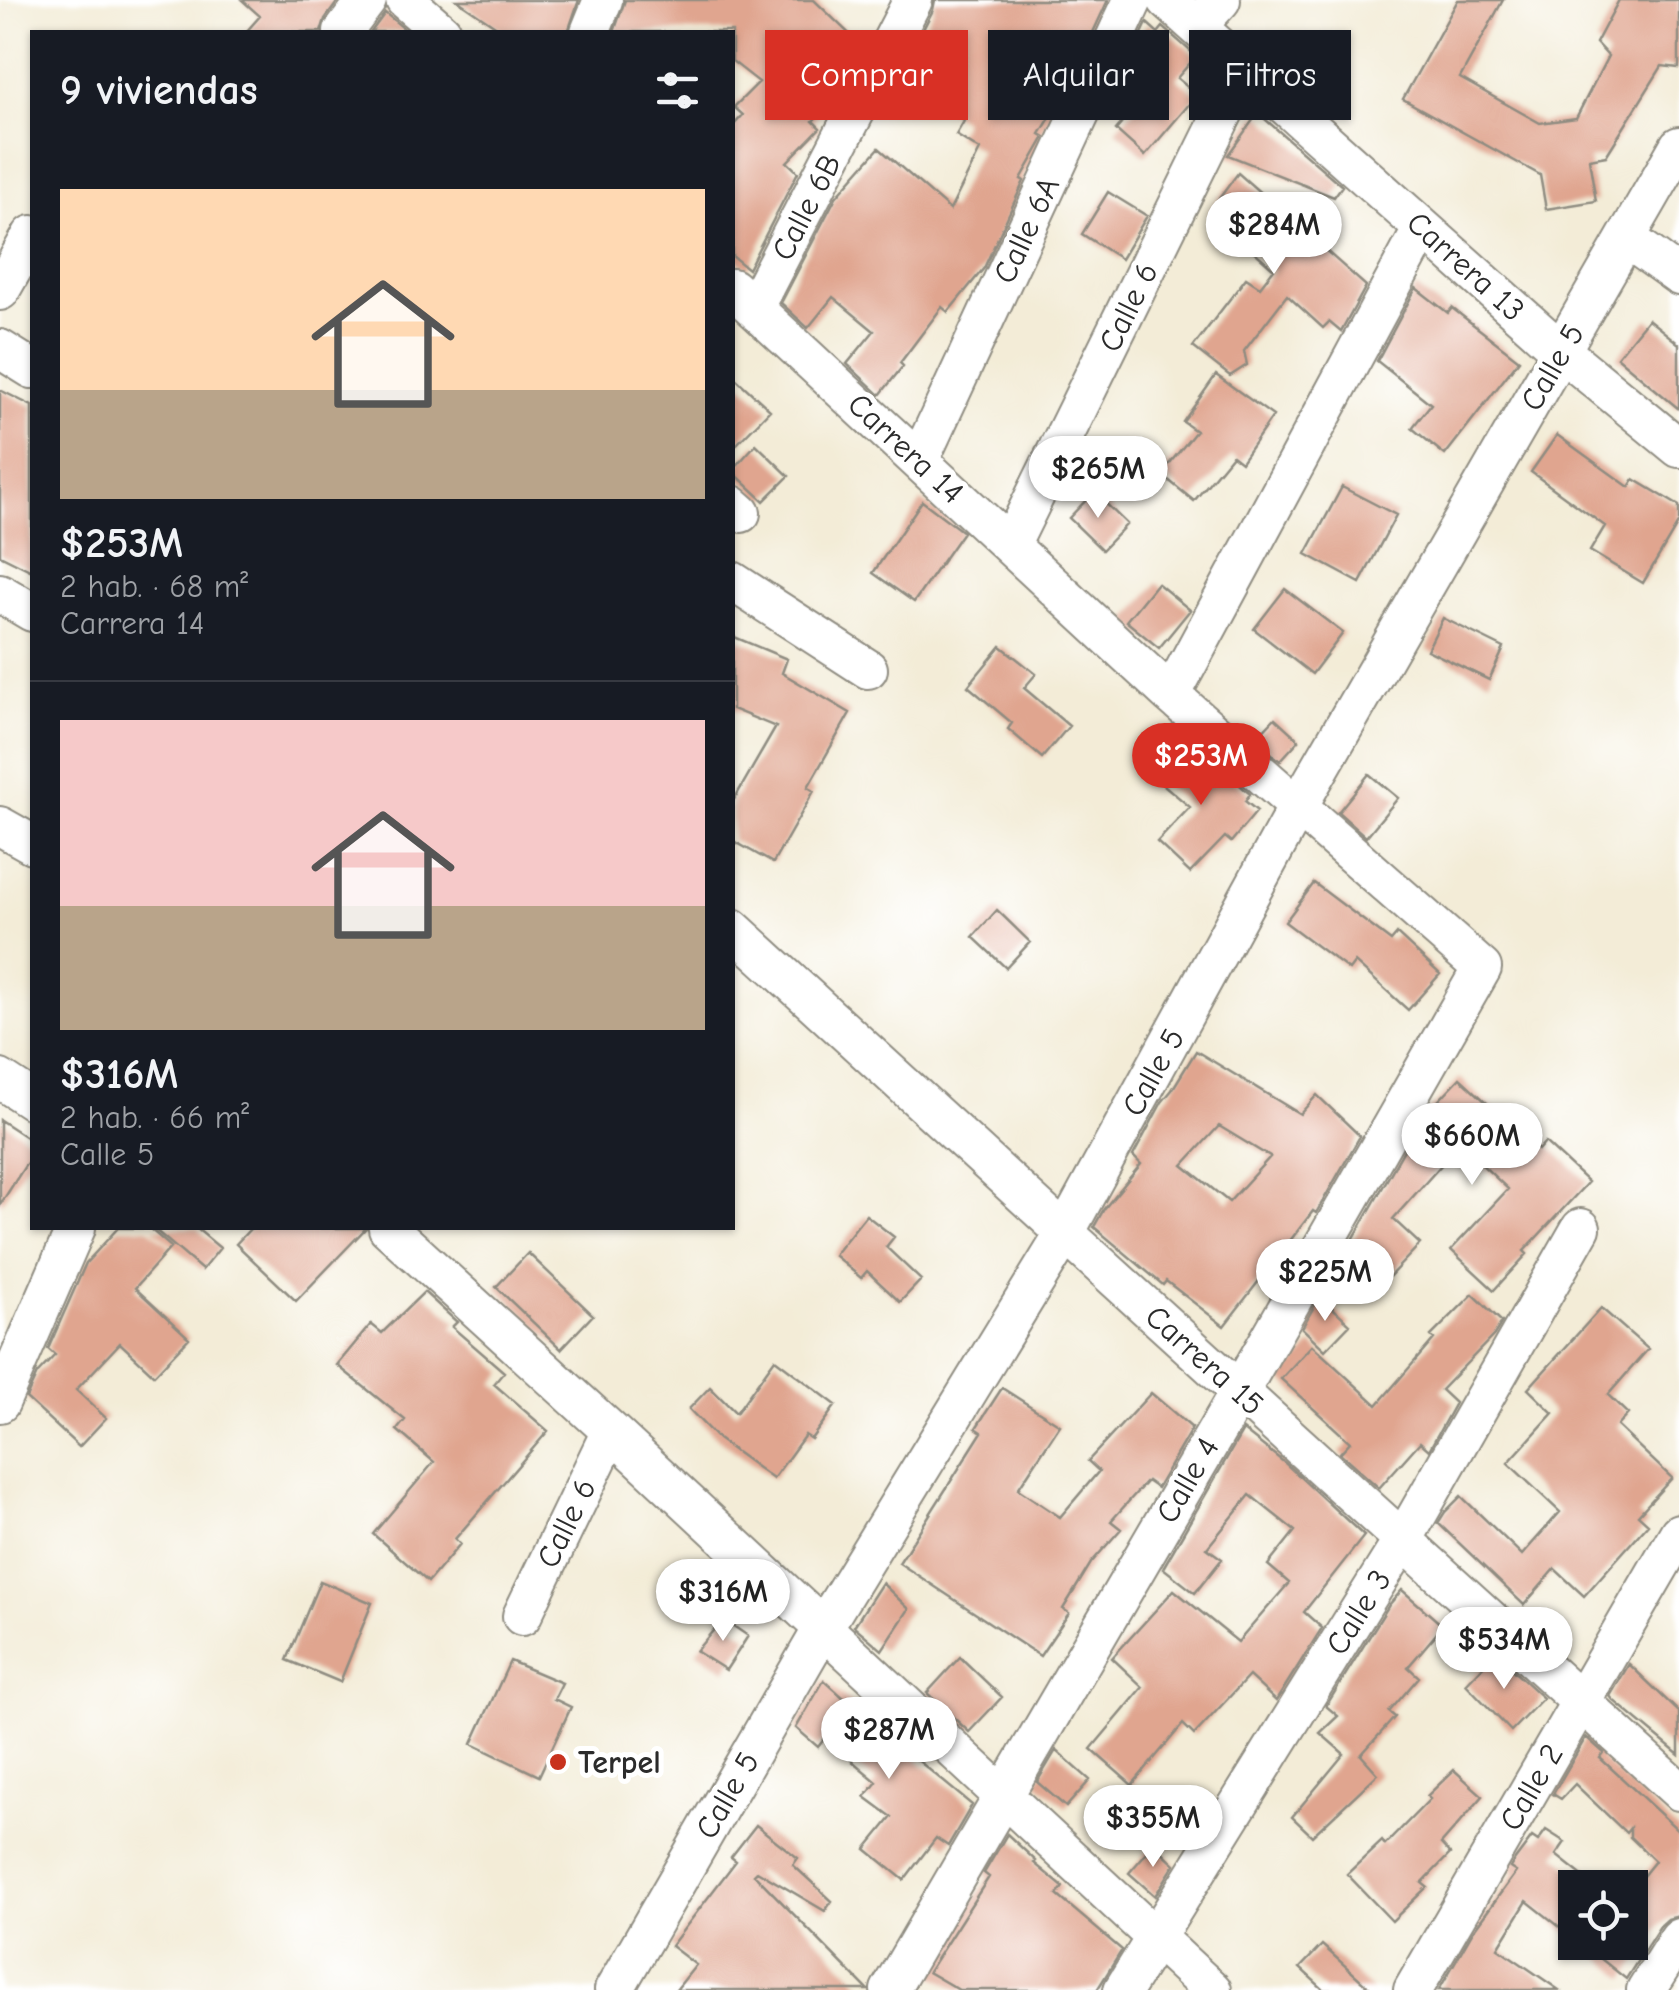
<!DOCTYPE html>
<html lang="es">
<meta charset="utf-8">
<style>
:root{--surface:#171b24;--page:#20242c;--text:#f1f3f6;--muted:#9ea1a6;--line:#363941;--accent:#d93025}
body{margin:0;font-family:"Comic Neue",sans-serif;background:var(--page);color:var(--text);height:100vh;display:flex;flex-direction:column;font-size:38px;white-space:nowrap}
*{box-sizing:border-box;margin:0}
p{font-size:32px;color:var(--muted)}
.icon{flex:none;width:55px;height:55px;fill:none;stroke:currentColor;stroke-width:2;stroke-linecap:round;stroke-linejoin:round}
.map{position:relative;flex:1;overflow:hidden}
.drawer{position:absolute;left:30px;top:30px;width:705px;height:1200px;display:flex;flex-direction:column;background:var(--surface);border-radius:0px;box-shadow:0 2px 8px #0004}
.drawer>*{flex:none}
.top-card{position:absolute;left:765px;top:30px;width:762px;height:90px;display:flex;gap:20px}
.tools{position:absolute;left:1558px;top:1870px;display:grid;gap:20px}
.tools a{display:grid;place-items:center;width:90px;height:90px;border-radius:0px;background:var(--surface);box-shadow:0 2px 8px #0004;font-size:50px}
.price{position:absolute;translate:-50% -85px;padding:0 22px;border-radius:35px;background:#fff;color:#222;font-size:32px;line-height:65px;filter:drop-shadow(0 2px 5px #0008)}
.price::after{content:'';position:absolute;left:50%;top:60px;width:30px;height:22px;margin-left:-15px;background:inherit;clip-path:polygon(0 0,100% 0,50% 100%)}
.price.on{background:var(--accent);color:#fff}
ul{padding:0;list-style:none}
li{display:grid;align-content:center;gap:20px;height:530px;padding:0 30px}
li+li{border-top:2px solid var(--line)}
li span{display:grid;place-items:center;height:310px;border-radius:0px;color:#555}
li>.icon{margin-inline-start:auto}
span .icon{width:180px;height:180px;fill:#fffc;stroke-width:1}
li b{font-size:42px}
h2{display:flex;justify-content:space-between;align-items:center;height:120px;padding:0 30px;font-size:42px}
.tag{padding:0 35px;border-radius:0px;background:var(--surface);box-shadow:0 2px 8px #0004;font-size:35px;line-height:90px}
.tag.on{background:var(--accent);color:#fff}
.map>svg:first-child{display:block}
</style>
<div class="map">
<svg width="1679" height="1990" viewBox="0 0 1679 1990">
<rect width="100%" height="100%" fill="#fff"/>
<filter id="ink" filterUnits="userSpaceOnUse"><feTurbulence type="fractalNoise" baseFrequency=".01" numOctaves="2"/><feDisplacementMap in="SourceGraphic" scale="20" xChannelSelector="R" yChannelSelector="G"/><feConvolveMatrix kernelMatrix="1 2 1 2 8 2 1 2 1" color-interpolation-filters="sRGB"/></filter>
<filter id="wash" filterUnits="userSpaceOnUse"><feTurbulence type="fractalNoise" baseFrequency=".0048" numOctaves="4" result="noise"/><feDisplacementMap in="SourceGraphic" scale="40" xChannelSelector="R" yChannelSelector="G"/><feGaussianBlur stdDeviation="2.25" result="paint"/><feColorMatrix in="noise" values="0 0 0 0 0 0 0 0 0 0 0 0 0 0 0 0 0 1.4 0 .05"/><feComposite in="paint" operator="in"/></filter>
<g filter="url(#wash)">
<rect width="100%" height="100%" fill="#f3ecd7"/>
<g id="blocks">
<path fill="#e0a58f" fill-rule="evenodd" d="M242,0H339L325,19L321,32H246L260,16Z
M457,0H579L568,32H504Z
M625,0H814L863,47L840,92L813,121L820,128L787,162L798,172L748,269L732,256V127L743,115L734,107L759,82L732,61V32H614Z
M935,0H1108L1064,95L1040,134L1045,137L1021,179L1024,181L984,268L948,312L942,307L900,363L903,366L880,395L847,364L874,331L833,297L808,328L781,303L836,197L879,148L950,210L980,150L956,135L964,121L900,74L933,10Z
M1458,0H1503L1460,78L1540,123L1576,118L1608,56L1596,43L1619,0H1679V68L1662,66L1606,156L1589,159L1596,201L1546,209L1540,175L1403,99Z
M385,13L396,22L408,32H371Z
M1147,23L1158,33L1163,27L1196,56L1177,78L1197,95L1145,156L1116,130L1151,90L1126,68Z
M1258,113L1342,186L1334,197L1228,155Z
M1238,173L1366,286L1341,332L1329,322L1323,328L1287,295L1244,351L1247,365L1230,376L1193,347L1246,278L1260,287L1274,269L1209,212Z
M1108,192L1147,216L1121,259L1082,234Z
M1416,288L1448,313L1452,308L1519,360L1445,455L1412,428L1431,404L1377,361Z
M1648,319L1679,344V409L1617,357Z
M732,375L770,410L732,449Z
M1216,375L1273,416L1241,462L1232,455L1194,501L1161,474L1196,431L1183,422Z
M0,390L32,406V571L0,555Z
M1557,435L1629,487L1634,479L1679,506V522L1643,583L1590,551L1605,526L1531,472Z
M756,444L789,476L764,501L732,471Z
M1342,487L1396,515L1360,583L1306,554Z
M1094,492L1127,524L1102,550L1069,518Z
M922,501L963,532L914,602L873,573Z
M1157,583L1190,610L1159,648L1126,621Z
M1285,589L1343,633L1312,674L1254,629Z
M1443,618L1504,648L1489,680L1427,650Z
M732,636L787,659L782,673L850,713L808,787L814,791L773,863L732,840V803L776,727L732,709Z
M1001,646L1036,674L1024,688L1069,726L1042,758L1008,729L1012,723L968,686Z
M1275,718L1299,740L1280,761L1255,739Z
M1177,743L1219,779L1225,772L1250,794L1245,801L1257,811L1231,842L1225,837L1190,873L1157,842L1190,807L1151,774Z
M1369,774L1398,798L1366,837L1338,812Z
M1314,883L1391,941L1397,934L1440,974L1408,1010L1355,962L1349,970L1285,922Z
M997,910L1030,942L1006,968L973,937Z
M1196,1051L1300,1114L1317,1095L1360,1136L1316,1213L1313,1211L1224,1326L1166,1281L1163,1285L1094,1227L1104,1209L1141,1164L1133,1156L1162,1102L1172,1090ZM1219,1126L1270,1157L1229,1202L1183,1165Z
M1460,1078L1538,1150L1545,1142L1588,1182L1524,1251L1527,1254L1494,1290L1451,1250L1508,1189L1460,1144L1393,1219L1420,1244L1387,1279L1350,1245L1422,1118Z
M0,1120L32,1141V1155L0,1205Z
M866,1215L894,1237L886,1247L921,1280L900,1302L867,1271L861,1278L834,1255Z
M118,1228H149L171,1247L135,1288L189,1338L154,1375L120,1343L76,1390L106,1418L79,1447L26,1398L37,1374L55,1355L48,1349L86,1263Z
M153,1228H196L220,1248L202,1270Z
M251,1228H366L296,1301L236,1244Z
M528,1253L593,1315L561,1349L496,1287Z
M424,1292L457,1322L452,1327L504,1372L494,1384L548,1431L455,1539L460,1544L428,1582L373,1534L434,1462L397,1430L405,1420L337,1365L371,1324L382,1333Z
M1473,1294L1502,1322L1494,1335L1441,1390L1455,1403L1429,1450L1420,1442L1379,1488L1340,1453L1350,1442L1281,1379L1312,1345L1377,1405L1434,1339L1431,1336Z
M1320,1296L1350,1324L1325,1350L1302,1328Z
M1601,1308L1648,1349L1608,1395L1628,1414L1617,1426L1672,1478L1638,1515L1648,1524L1584,1596L1555,1569L1524,1605L1438,1523L1445,1512L1461,1496L1522,1555L1560,1512L1508,1463L1553,1413L1528,1389Z
M775,1359L836,1405L811,1439L805,1435L773,1479L718,1439L689,1409L710,1387L736,1413Z
M1002,1388L1060,1425L1018,1489L1060,1517L1099,1471L1088,1461L1151,1393L1192,1428L1157,1488L1147,1481L1111,1521L1121,1529L1091,1563L1063,1609L1069,1613L1040,1656L899,1563L982,1432L976,1428Z
M1243,1430L1286,1464L1364,1536L1304,1612L1322,1628L1276,1701L1249,1676L1194,1735L1183,1724L1132,1785L1091,1749L1143,1687L1112,1658L1174,1590L1238,1642L1289,1583L1268,1565L1295,1531L1250,1495L1207,1548L1222,1559L1195,1593L1163,1568Z
M320,1581L372,1603L340,1682L287,1660Z
M882,1583L909,1609L882,1650L854,1626Z
M1402,1590L1443,1626L1408,1667L1419,1677L1389,1712L1395,1717L1361,1755L1378,1774L1312,1836L1292,1817L1344,1754L1320,1733L1338,1716L1326,1706L1389,1605Z
M723,1619L748,1636L726,1670L696,1651Z
M1495,1654L1543,1698L1511,1731L1466,1684Z
M960,1657L1002,1697L969,1732L927,1693Z
M510,1661L562,1683L554,1699L571,1707L539,1776L472,1744Z
M1629,1664L1679,1712V1755L1613,1700L1610,1696Z
M824,1680L901,1750L903,1748L972,1805L948,1846L936,1838L904,1880L866,1849L892,1817L865,1797L877,1782L825,1738L818,1747L796,1728Z
M1586,1737L1604,1753L1600,1758L1679,1831V1916L1668,1919L1660,1926L1626,1979L1580,1942H1630V1892L1655,1861L1630,1837V1828L1626,1833L1575,1784L1561,1799L1553,1794Z
M1056,1750L1090,1780L1066,1807L1037,1782Z
M1454,1770L1483,1796L1441,1844L1450,1854L1422,1883L1427,1887L1392,1921L1347,1874L1382,1841L1385,1845L1430,1799L1427,1796Z
M756,1825L798,1858L793,1865L832,1901L825,1911L757,1871L754,1874L868,1990H676L696,1965L671,1946L736,1861L731,1857Z
M1546,1830L1565,1842L1556,1855L1589,1881L1584,1888H1575V1939L1527,1901L1498,1948L1559,1990H1439L1473,1931L1516,1872L1510,1868L1514,1861L1532,1837L1538,1841Z
M1007,1834L1036,1861L1034,1863L1063,1887L1057,1895L1122,1950L1097,1990H959L928,1972L989,1877L984,1873Z
M1154,1844L1175,1864L1155,1896L1129,1873Z
M1322,1945L1372,1990H1324L1300,1968Z"/>
</g>
</g>
<g filter="url(#ink)">
<use href="#blocks" fill-opacity="0" stroke="#8f8c81" stroke-width="2.5"/>
<g fill="none" stroke-linecap="round" stroke-linejoin="round">
<defs>
<path id="street" d="M405,0L442,32
M1167,0L1561,351L1679,448
M1197,26L1221,0
M343,32L367,0
M590,32L603,0
M1626,238L1679,276
M732,288L1171,695L1482,968L1240,1391L890,1990
M0,291L32,235
M754,307L913,0
M0,349L32,369
M919,461L1133,0
M732,505L741,513
M1011,544L1245,69
M732,581L868,669
M0,593L32,612
M1171,695L1423,228
M0,826L32,844
M732,928L1065,1233L1679,1791
M0,1079L32,1100
M388,1228L611,1431L1212,1990
M0,1403L76,1228
M522,1616L611,1431
M614,1990L823,1628L1065,1233L1297,808L1679,146
M1123,1990L1403,1540L1581,1228
M1413,1990L1679,1533
M1646,1990L1679,1938"/>
</defs>
<use href="#street" stroke="#8f8c81" stroke-width="42"/>
<use href="#street" stroke="#fff" stroke-width="38"/>
</g>
</g>
<circle fill="#c8321e" stroke="#fff" stroke-width="4" cx="558" cy="1762" r="10"/>
<g text-anchor="middle" stroke-width="10" stroke-linejoin="round" paint-order="stroke">
<g font-size="32" fill="#2b2b2b" stroke="#fff">
<text transform="translate(806 207) rotate(-63)" y="11">Calle 6B</text>
<text transform="translate(1026 230) rotate(-65)" y="11">Calle 6A</text>
<text transform="translate(1466 266) rotate(42)" y="11">Carrera 13</text>
<text transform="translate(1128 307) rotate(-64)" y="11">Calle 6</text>
<text transform="translate(1552 367) rotate(-60)" y="11">Calle 5</text>
<text transform="translate(906 448) rotate(43)" y="11">Carrera 14</text>
<text transform="translate(1153 1072) rotate(-61)" y="11">Calle 5</text>
<text transform="translate(1205 1360) rotate(42)" y="11">Carrera 15</text>
<text transform="translate(1187 1480) rotate(-60)" y="11">Calle 4</text>
<text transform="translate(566 1523) rotate(-64)" y="11">Calle 6</text>
<text transform="translate(1358 1612) rotate(-58)" y="11">Calle 3</text>
<text transform="translate(1531 1787) rotate(-60)" y="11">Calle 2</text>
<text transform="translate(727 1795) rotate(-60)" y="11">Calle 5</text>
</g>
<g font-size="32" font-weight="bold" fill="#2b2b2b" stroke="#fff" text-anchor="start">
<text x="578" y="1773">Terpel</text>
</g>
</g>
</svg>
<div class="tools">
<a><svg class="icon" aria-label="locate" viewBox="0 0 24 24"><circle cx="12" cy="12" r="6"/><path d="M12 2v4M12 18v4M2 12h4M18 12h4"/></svg></a>
</div>
<b class="price" style="left:1274px;top:277px">$284M</b>
<b class="price" style="left:1098px;top:521px">$265M</b>
<b class="price on" style="left:1201px;top:808px">$253M</b>
<b class="price" style="left:1472px;top:1188px">$660M</b>
<b class="price" style="left:1325px;top:1324px">$225M</b>
<b class="price" style="left:723px;top:1644px">$316M</b>
<b class="price" style="left:1504px;top:1692px">$534M</b>
<b class="price" style="left:889px;top:1782px">$287M</b>
<b class="price" style="left:1153px;top:1870px">$355M</b>
<div class="top-card">
<a class="tag on">Comprar</a>
<a class="tag">Alquilar</a>
<a class="tag">Filtros</a>
</div>
<section class="drawer">
<h2>9 viviendas<svg class="icon" aria-label="filters" viewBox="0 0 24 24"><path d="M4 7h16M4 17h16"/><circle cx="9" cy="7" r="2"/><circle cx="15" cy="17" r="2"/></svg></h2>
<ul>
<li><span style="background:linear-gradient(#ffd9b3 65%,#b9a48a 0)"><svg class="icon" aria-label="home" viewBox="0 0 24 24"><path d="M3 11l9-7 9 7M6 9v11h12V9"/></svg></span><div><b>$253M</b><p>2 hab. · 68 m²</p><p>Carrera 14</p></div></li>
<li><span style="background:linear-gradient(#f6c9c9 60%,#b9a48a 0)"><svg class="icon" aria-label="home" viewBox="0 0 24 24"><path d="M3 11l9-7 9 7M6 9v11h12V9"/></svg></span><div><b>$316M</b><p>2 hab. · 66 m²</p><p>Calle 5</p></div></li>
</ul>
</section>
</div>
